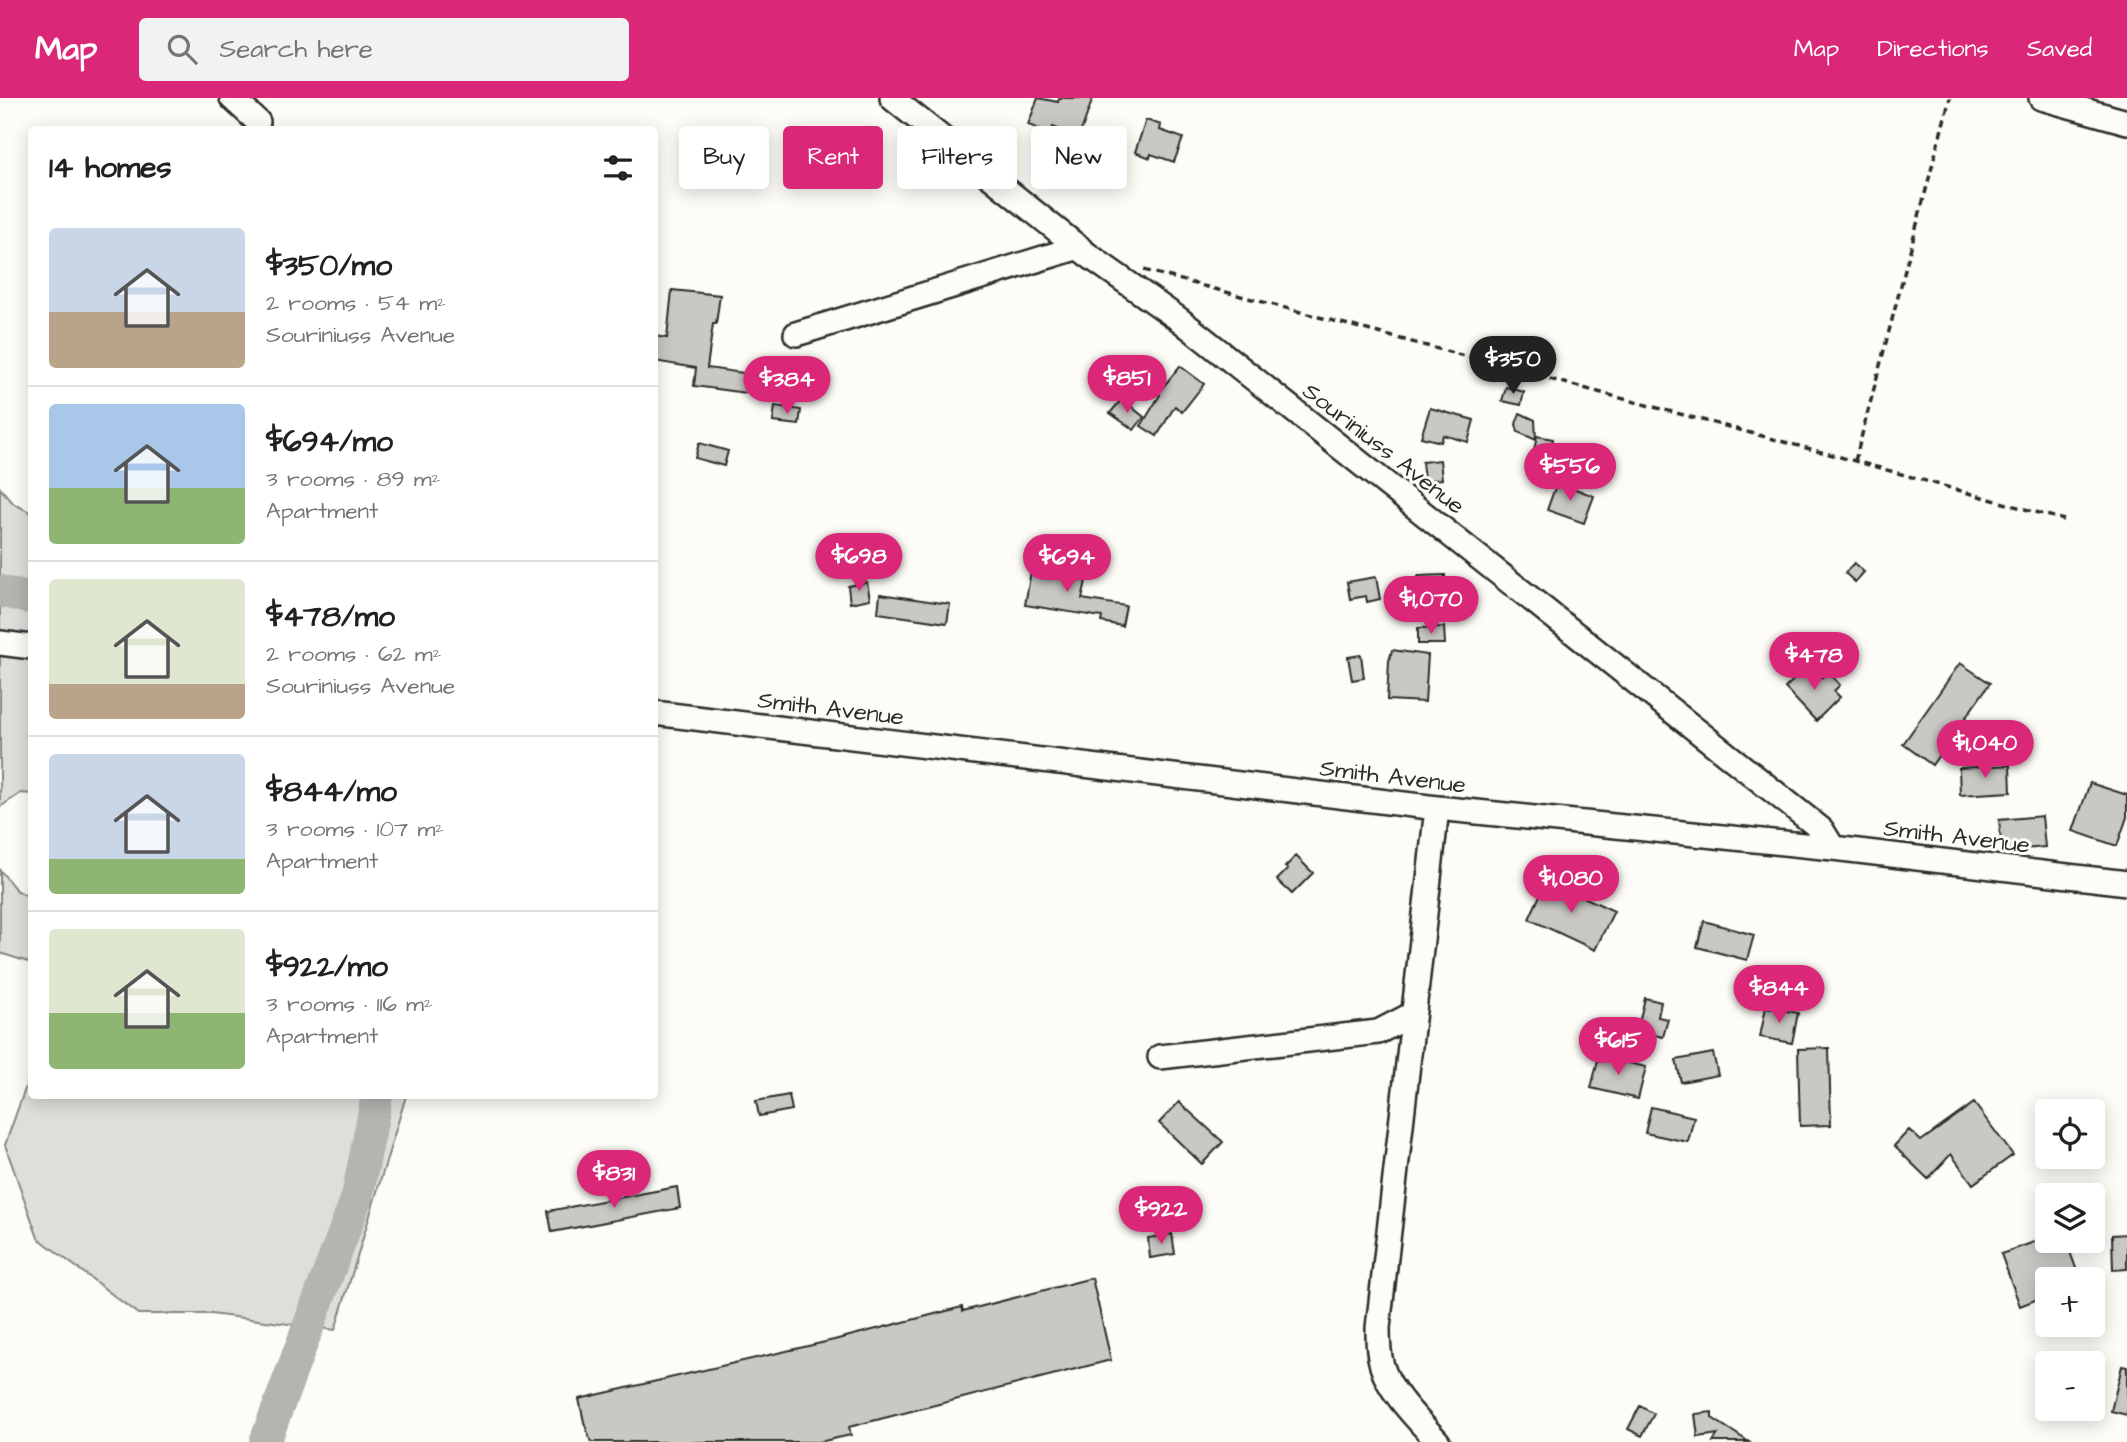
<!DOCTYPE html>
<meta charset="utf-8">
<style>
:root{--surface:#fff;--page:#f2f2f2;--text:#202124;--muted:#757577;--line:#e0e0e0;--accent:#db2777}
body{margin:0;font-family:"Architects Daughter",sans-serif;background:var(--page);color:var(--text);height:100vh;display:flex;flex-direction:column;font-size:26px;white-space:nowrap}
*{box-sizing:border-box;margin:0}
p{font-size:23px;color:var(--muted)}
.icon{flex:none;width:38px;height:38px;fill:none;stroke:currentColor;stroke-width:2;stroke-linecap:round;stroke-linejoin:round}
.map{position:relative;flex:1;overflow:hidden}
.details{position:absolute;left:28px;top:28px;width:630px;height:973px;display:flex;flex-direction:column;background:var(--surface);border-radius:7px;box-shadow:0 4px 18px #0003}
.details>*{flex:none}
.hud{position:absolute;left:679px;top:28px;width:665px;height:63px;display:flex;gap:14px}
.fabs{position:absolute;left:2035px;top:1001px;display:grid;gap:14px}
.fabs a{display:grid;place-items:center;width:70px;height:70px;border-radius:7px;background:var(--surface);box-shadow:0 4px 18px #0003;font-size:35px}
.price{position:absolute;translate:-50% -60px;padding:0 16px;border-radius:24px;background:var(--accent);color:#fff;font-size:23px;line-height:46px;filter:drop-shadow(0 2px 4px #0008)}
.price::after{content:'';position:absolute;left:50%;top:42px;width:21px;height:16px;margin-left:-10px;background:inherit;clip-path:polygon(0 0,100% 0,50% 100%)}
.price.current{background:#222;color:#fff}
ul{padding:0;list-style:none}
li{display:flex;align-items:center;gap:21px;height:175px;padding:0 21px}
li+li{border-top:2px solid var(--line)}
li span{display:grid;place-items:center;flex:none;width:196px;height:140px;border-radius:7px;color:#555}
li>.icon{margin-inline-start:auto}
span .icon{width:84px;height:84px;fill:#fffc;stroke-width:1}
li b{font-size:30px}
h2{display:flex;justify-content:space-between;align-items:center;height:84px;padding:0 21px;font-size:30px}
.chip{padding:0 24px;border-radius:7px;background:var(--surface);box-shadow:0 4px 18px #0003;font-size:24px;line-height:63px}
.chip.current{background:var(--accent);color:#fff}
header{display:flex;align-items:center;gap:42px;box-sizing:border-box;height:98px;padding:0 35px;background:var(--accent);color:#fff}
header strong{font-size:33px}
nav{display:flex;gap:38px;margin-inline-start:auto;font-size:24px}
.search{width:490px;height:63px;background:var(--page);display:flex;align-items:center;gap:18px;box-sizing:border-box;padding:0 24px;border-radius:7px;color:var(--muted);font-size:26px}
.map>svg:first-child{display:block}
</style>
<header>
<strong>Map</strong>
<div class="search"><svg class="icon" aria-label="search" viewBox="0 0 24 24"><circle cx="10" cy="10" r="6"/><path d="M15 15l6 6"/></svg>Search here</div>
<nav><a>Map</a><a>Directions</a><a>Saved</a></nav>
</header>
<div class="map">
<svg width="2127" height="1344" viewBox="0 0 2127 1344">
<rect width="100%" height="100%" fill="#fdfcf7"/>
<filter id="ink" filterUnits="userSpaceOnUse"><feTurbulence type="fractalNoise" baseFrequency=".0143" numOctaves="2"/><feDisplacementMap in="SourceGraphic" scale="14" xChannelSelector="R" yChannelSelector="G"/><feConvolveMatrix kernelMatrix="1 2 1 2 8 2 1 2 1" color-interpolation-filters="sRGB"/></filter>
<g filter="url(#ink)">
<path fill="#dfdeda" stroke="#858482" stroke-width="2" d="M0,390L14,406L32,415L31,696L21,695L0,709Z
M0,772L16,792L31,800V865L0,855Z
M31,974L32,998H406L335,1232L211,1216H138L38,1140L5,1047Z"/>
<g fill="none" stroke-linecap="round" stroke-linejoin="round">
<path stroke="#b5b4b1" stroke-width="32" d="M0,493L32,501
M265,1344L357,1099L377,998"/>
</g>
<path fill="#c9c8c4" stroke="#2b2b2b" stroke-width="2" d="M1038,0L1058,4L1059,0H1093L1079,39L1053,29L1051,35L1028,27Z
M1146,22L1161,27L1160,32L1183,40L1174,64L1151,56L1150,60L1135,54Z
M672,192L720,197L716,226H713L707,270L779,280L776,299L694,288L696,270L654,263V238L667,240Z
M1180,268L1204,286L1182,314L1175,308L1157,338L1141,328L1160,297L1158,295Z
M1506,289L1524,294L1521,307L1502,303Z
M1122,301L1144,319L1134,332L1110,315Z
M775,308L801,312L799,327L773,324Z
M1430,310L1474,322L1468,344L1443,337L1441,344L1421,339Z
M1520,315L1535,322L1536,342L1518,334L1516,326Z
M1537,338L1553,341L1546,371L1531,368Z
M699,345L728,353L724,368L695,360Z
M1440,362L1442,381L1424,383L1422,364Z
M1557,384L1594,398L1584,425L1547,412Z
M1046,453L1061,456L1057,478L1086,483L1082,501L1126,508L1122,528L1101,524L1102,519L1025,507L1031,473L1042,475Z
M1854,465L1864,474L1855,484L1845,475Z
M1445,477L1446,496L1418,497V478Z
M1376,479L1380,501L1367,504L1366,498L1350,501L1347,484Z
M867,484L870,501L850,505L848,488Z
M880,496L950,506L947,525L878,515Z
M1444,529L1445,546H1418V530Z
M1392,552L1428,557L1425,604L1387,602L1389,563Z
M1361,557L1364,580L1352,582L1348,559Z
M1960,565L1990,585L1932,667L1903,646Z
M1809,567L1821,580L1828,574L1840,587L1834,593L1840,599L1816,623L1785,590Z
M2010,667L2011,694L1960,697L1959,670Z
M2090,685L2127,697V719L2117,748L2073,733Z
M2042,718L2045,749L2002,753L1999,722Z
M1296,758L1313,775L1292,796L1277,782L1288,771L1285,769Z
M1547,782L1614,813L1595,852L1529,821Z
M1704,823L1754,837L1747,862L1697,849Z
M1645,900L1661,904L1658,919L1668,921L1663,939L1637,933Z
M1766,909L1798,915L1792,945L1760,939Z
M1829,950L1831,1027L1800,1028L1798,951Z
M1713,955L1718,977L1681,984L1676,962Z
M1599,958L1646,969L1638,1001L1591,990Z
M789,997L792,1012L759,1018L756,1003Z
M1179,1004L1223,1044L1202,1066L1159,1025Z
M1974,1005L2013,1057L1973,1086L1951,1056L1928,1081L1894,1048L1909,1032L1921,1043Z
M1651,1009L1694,1019L1688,1044L1645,1035Z
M677,1089L680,1110L552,1134L548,1113Z
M1172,1136L1175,1156L1150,1160L1148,1140Z
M2127,1136V1171L2113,1172L2112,1137Z
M2048,1139V1143H2066L2080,1181H2048V1197L2020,1208L2001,1156Z
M1092,1180L1111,1262L849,1329L851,1337L819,1344H591L584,1324L579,1301L834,1242L962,1209L963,1213Z
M2122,1268L2127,1269V1317L2111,1313Z
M1640,1308L1654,1316L1642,1338L1628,1331Z
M1712,1314V1320L1749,1344H1713L1718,1336L1698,1339L1695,1316Z"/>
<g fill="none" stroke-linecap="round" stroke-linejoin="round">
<defs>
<path id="minor" d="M232,0L258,24
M892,0L1088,157L1180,222L1822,732L1833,750
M2041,0L2127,24
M796,236L1079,149
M0,545L32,549
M654,615L1437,710L1833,750L2127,785
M1437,710L1378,1230C1378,1243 1378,1255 1382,1268C1389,1294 1420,1324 1438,1344
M1160,959L1378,934L1413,916"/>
</defs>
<use href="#minor" stroke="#2b2b2b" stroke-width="28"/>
<path stroke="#2b2b2b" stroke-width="3.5" stroke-dasharray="7 5" stroke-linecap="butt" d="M1144,172L1855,363L2064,422
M1855,363L1950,0"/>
<use href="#minor" stroke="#fdfcf7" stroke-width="23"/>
</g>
</g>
<g text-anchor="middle" stroke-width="6" stroke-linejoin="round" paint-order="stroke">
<g font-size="24" fill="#2b2b2b" stroke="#fdfcf7">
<text transform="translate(1384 350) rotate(38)" y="8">Souriniuss Avenue</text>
<text transform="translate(831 610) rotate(7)" y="8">Smith Avenue</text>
<text transform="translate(1393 678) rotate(7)" y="8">Smith Avenue</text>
<text transform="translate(1957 738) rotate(7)" y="8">Smith Avenue</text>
</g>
</g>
</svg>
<div class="fabs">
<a><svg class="icon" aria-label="locate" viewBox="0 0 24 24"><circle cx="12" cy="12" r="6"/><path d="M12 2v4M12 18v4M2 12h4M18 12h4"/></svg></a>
<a><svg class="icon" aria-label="layers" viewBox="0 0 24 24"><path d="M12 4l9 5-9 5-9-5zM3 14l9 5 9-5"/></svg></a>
<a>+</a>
<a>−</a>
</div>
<b class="price current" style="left:1513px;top:298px">$350</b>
<b class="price" style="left:1127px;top:317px">$851</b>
<b class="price" style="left:787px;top:318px">$384</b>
<b class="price" style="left:1570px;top:405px">$556</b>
<b class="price" style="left:859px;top:495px">$698</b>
<b class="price" style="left:1067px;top:496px">$694</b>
<b class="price" style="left:1431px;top:538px">$1,070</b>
<b class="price" style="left:1814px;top:594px">$478</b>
<b class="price" style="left:1985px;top:682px">$1,040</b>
<b class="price" style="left:1571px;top:817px">$1,080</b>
<b class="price" style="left:1779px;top:927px">$844</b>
<b class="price" style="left:1618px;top:979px">$615</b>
<b class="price" style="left:614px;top:1112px">$831</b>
<b class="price" style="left:1161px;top:1148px">$922</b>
<div class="hud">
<a class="chip">Buy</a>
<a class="chip current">Rent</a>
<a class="chip">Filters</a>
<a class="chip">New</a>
</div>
<section class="details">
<h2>14 homes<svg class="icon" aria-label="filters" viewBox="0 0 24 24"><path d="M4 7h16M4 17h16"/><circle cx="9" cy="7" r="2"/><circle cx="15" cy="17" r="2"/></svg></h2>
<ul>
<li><span style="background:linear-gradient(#c9d6e8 60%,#b9a48a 0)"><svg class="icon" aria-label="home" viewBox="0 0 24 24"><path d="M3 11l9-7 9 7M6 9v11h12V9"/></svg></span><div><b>$350/mo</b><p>2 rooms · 54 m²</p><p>Souriniuss Avenue</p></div></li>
<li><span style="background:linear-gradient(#a9c7e8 60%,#8fb573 0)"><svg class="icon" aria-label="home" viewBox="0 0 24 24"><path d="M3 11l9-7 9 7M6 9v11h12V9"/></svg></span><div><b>$694/mo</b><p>3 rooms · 89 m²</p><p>Apartment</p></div></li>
<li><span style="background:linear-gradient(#dfe7d0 75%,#b9a48a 0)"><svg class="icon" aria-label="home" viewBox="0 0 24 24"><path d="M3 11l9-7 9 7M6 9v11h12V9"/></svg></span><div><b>$478/mo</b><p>2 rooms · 62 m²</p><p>Souriniuss Avenue</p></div></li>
<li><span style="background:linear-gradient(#c9d6e8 75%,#8fb573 0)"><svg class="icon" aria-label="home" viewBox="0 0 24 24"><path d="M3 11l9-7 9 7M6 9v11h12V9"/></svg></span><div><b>$844/mo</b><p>3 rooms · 107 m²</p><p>Apartment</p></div></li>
<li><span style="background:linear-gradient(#dfe7d0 60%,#8fb573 0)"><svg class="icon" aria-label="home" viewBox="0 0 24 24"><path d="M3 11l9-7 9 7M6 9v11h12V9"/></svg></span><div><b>$922/mo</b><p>3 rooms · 116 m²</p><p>Apartment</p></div></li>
</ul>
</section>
</div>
